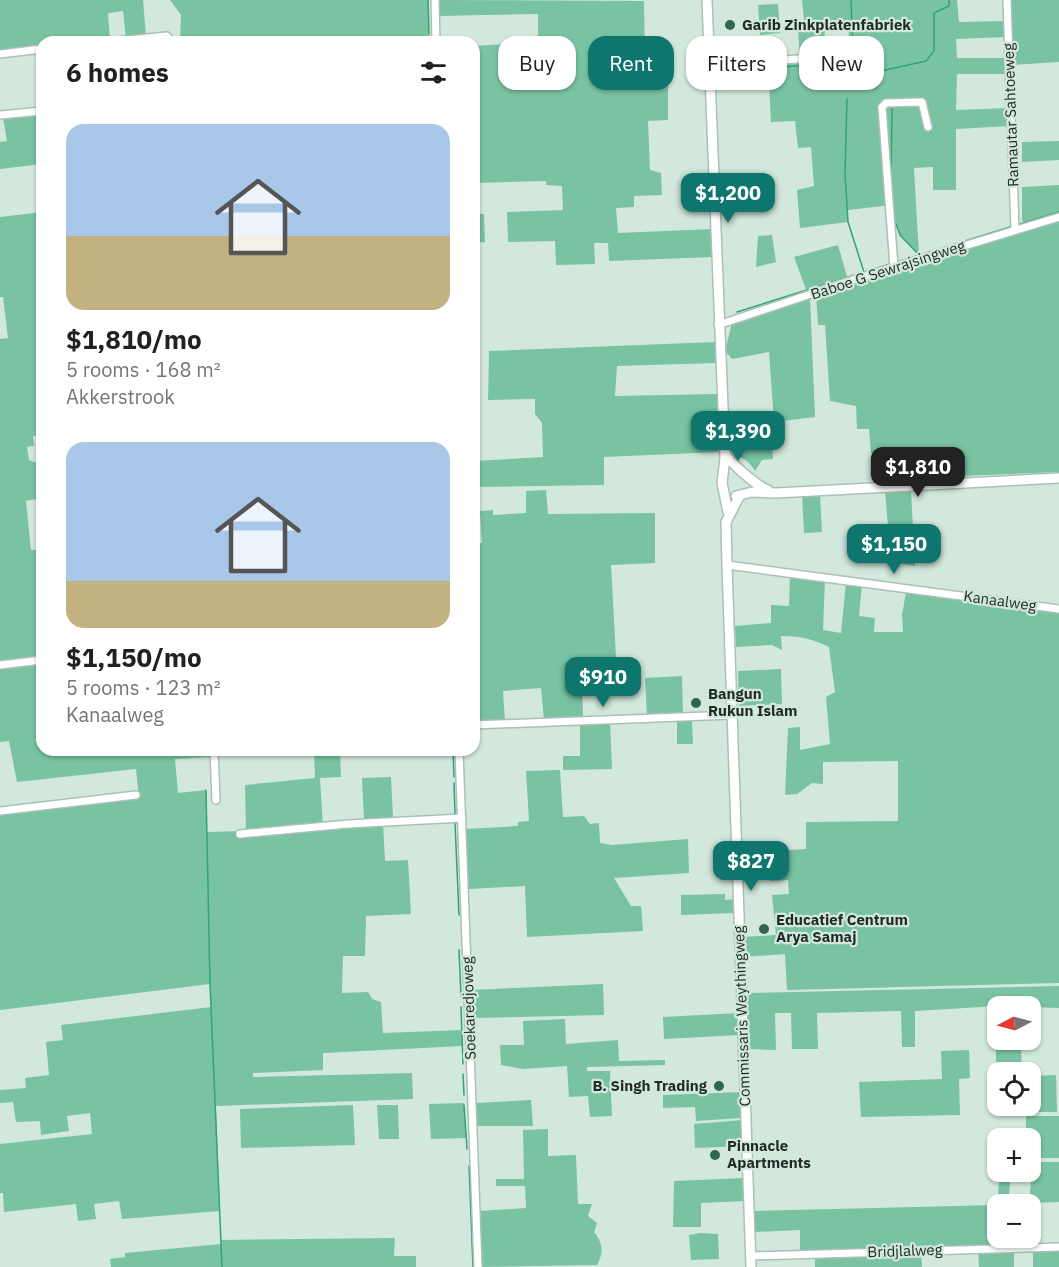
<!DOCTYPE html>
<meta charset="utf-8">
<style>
:root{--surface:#fff;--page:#f6f6f6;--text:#202124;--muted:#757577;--accent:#0f766e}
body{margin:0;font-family:"IBM Plex Sans",sans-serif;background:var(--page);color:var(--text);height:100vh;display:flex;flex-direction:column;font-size:22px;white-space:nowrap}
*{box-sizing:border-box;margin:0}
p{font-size:20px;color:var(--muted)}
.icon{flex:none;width:33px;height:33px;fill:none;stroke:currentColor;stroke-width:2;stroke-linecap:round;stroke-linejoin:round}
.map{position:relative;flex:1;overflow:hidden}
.side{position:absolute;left:36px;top:36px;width:444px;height:720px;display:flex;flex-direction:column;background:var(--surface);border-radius:18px;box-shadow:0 2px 4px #0004}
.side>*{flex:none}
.banner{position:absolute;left:498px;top:36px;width:471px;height:54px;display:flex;gap:12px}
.needle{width:39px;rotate:264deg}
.buttons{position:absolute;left:987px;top:996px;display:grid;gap:12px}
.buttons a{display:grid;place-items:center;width:54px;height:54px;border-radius:12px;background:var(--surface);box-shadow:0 2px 4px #0004;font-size:30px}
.price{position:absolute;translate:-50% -51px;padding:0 14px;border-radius:12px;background:var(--accent);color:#fff;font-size:20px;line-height:39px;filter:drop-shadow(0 2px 3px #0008)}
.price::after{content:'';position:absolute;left:50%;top:36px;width:18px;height:14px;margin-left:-9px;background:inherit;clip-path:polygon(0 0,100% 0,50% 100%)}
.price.on{background:#222;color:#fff}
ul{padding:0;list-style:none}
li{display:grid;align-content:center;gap:12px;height:318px;padding:0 30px}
li span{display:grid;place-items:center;height:186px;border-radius:18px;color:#555}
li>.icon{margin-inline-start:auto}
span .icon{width:108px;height:108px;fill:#fffc;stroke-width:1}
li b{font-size:26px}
h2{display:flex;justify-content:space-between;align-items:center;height:72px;padding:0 30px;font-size:26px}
.chip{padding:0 21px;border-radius:18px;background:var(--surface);box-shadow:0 2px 4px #0004;font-size:21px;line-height:54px}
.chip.on{background:var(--accent);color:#fff}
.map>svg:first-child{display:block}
</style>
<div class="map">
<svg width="1059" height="1267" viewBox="0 0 1059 1267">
<rect width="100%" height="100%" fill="#d2e8dc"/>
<path fill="#79c3a2" d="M0,0H143L146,36L126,39L123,11L108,13L110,40L42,42V47L0,51Z
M170,0H428L429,41L180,42L181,15Z
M438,0L644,1L645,68L668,67V120L648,121L650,170L661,173L662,195L634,196V207L616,208L618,233L712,229L713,257L609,261L608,243H594L595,264L556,265L555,241L508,242L507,212L563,210L562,186L546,185V181L474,183V46L507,44L508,37L538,36V14L439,16Z
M802,0H957L959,22L1007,21L1008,37L956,39L957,58H1007L1008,74H957L956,110L1009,108L1010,126L956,129V190H933V167L914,168L919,255L900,235L891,205L848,210V222L800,228L797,190L814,186L811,147L798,148L795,121L771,122L768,65L837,59L836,54L850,52L848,25L825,26L824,56L800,57L798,31L805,30Z
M1011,0H1059V62L1013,65Z
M778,4L780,33L760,35L758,5Z
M42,113V164L0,169V142L7,141L3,117Z
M1059,141V160L1022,162V142Z
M1059,185V214L1026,225L1022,220V187Z
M42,212V435L33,436L34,446L27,447L29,460L42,465V498L26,501L31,550H42V657L0,663V339L8,338L3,297H0V217Z
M474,214H484L485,242L474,243Z
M1059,220V472L908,478V451L871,453L869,429H857L856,406L830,401L825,325H818L816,295Z
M772,235L776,262L756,267L758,236Z
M838,245L848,280L807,292L794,257Z
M810,297L815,417L774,422L769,352L732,359L725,351L732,323Z
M715,342L716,363L617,366L615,396L717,394L718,452L604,457V485L474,487V461L543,457L542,423L535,414V399L488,400L489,351Z
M771,427L773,459L762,460L755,471C744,450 730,465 730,430Z
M546,490L548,514L655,513V563L611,565L617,675L582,677L583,719L544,720L541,688L503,691L505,721L474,723V543H482L480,511L493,510V515L526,513V491Z
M911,490L915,566L891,562L885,491Z
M802,495H820L822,532L804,533Z
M790,574L825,580L823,630L841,633L846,583L862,585L859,616L875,618L874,632H903L902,615L906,592L1059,611V983L787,990L785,954L743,957L742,937L776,935L772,895L789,894L788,880L770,881V851L806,849V822L898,821V761L823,762V784L812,783L797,794L785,795L788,728L800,727V750L830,744L826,697L835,692L829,647C813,639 800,636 781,636L782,650L772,645L736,647L735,626L771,623V605L789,606Z
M42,664V750H210V757L175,759L178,793L206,790L207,832L246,831L245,785L315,778L314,750H340L341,777L320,778L323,827L383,823L385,861L408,860L411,914L366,916L365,956H343L342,993L368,992L372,999L381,1002L383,1033L462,1030V1046L323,1053V1070L253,1073V1077L412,1073L413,1099L216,1106L220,1211L122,1219L119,1201L94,1204L96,1219L78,1221L76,1204L4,1212L3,1193H0V1144L92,1134L90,1113L67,1116L69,1131L41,1135L40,1121L16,1122L13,1102L0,1103V1090L26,1088L25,1078L49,1075L46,1042L63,1040L61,1025L211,1007L210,984L0,1010V814L139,797L136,769L17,782L9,741L0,742V669Z
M781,669L782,704L739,706L738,671Z
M682,676L683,715L647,716L645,678Z
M692,719L693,744H677V720Z
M610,722L612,769L563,770V756H580V723Z
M560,770L563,817L584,816L590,824L599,823L600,843L612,845L688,839L689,873L614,878L631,906H641L643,931L527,937L525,886L469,889L466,829L518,826V822L529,821L526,771Z
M391,777L393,818L364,820L362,778Z
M725,894V900L735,899V913L681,915V895Z
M603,984L604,1015L472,1018L471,990Z
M1059,986V1008L998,1006L915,1011V1047H902L901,1011L817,1013L818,1049H792L791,1013H775L776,1050L748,1049L745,995L748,993Z
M739,1013L740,1035L664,1039L663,1017Z
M565,1019L566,1044L618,1040L619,1061L665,1060V1065L587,1067V1071H610L612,1116L590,1117L588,1096L569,1097L567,1066L523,1069L501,1065L500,1045H524L523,1021Z
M996,1049H1021L1022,1072H998V1106H1012L1013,1111H996Z
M969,1050L970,1078L959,1079L960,1115L861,1117L859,1082L942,1079L941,1051Z
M1056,1075L1057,1112H1033L1032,1076Z
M742,1092L741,1118L696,1121L695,1107L663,1108V1095Z
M531,1100L533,1126H477L476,1103Z
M464,1103L466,1138L431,1139L429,1104Z
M353,1105L355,1145L241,1148L240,1109Z
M377,1105H398L399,1139H379Z
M1059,1116V1158H1031L1030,1138H1026V1116Z
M743,1120L744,1146L695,1148L694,1124Z
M548,1129V1156L576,1155L578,1204H592L588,1216L597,1223L594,1232C603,1243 604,1252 597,1265L482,1267L479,1211L526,1208L525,1186H496V1179H524L523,1130Z
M1033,1162H1059V1202L1029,1203Z
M1000,1172H1011L1008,1204H1012H998V1238H1013V1246L800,1252V1230L754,1232V1211L997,1205Z
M744,1178L746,1201L701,1203V1227H673L674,1181Z
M700,1233L718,1234L719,1259L691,1260L689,1235Z
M395,1238L394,1256H416V1267H111L110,1259L125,1257V1253L221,1244V1240Z
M1059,1248V1267H1033V1249Z
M1014,1249V1267H979L978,1250Z
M921,1252L922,1267H815V1256Z"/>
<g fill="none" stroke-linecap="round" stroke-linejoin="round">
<path stroke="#2fa479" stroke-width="1.5" d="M428,0L429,34
M851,0L853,51
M777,67L848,63H853L854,77L926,61L934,51V13L949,6V0
M847,99L845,173L848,222L864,272
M891,184L892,107
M893,216L900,235L919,255
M1020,224L1059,212
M897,262L1010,227
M737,312L890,264
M453,750L454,777
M454,783L455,814
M206,790L210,984L222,1267
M455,823L459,915
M459,950L461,997
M461,1007L463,1064
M463,1074L464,1095
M464,1105L467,1149
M469,1166L473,1267"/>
<defs>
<path id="street" d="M435,0L436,42
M1007,0L1015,230
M107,42L167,36L171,42
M0,54L42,49
M709,66L835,56
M0,115L42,111
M894,267L882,107L886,103L922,102L928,127
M718,325L859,278L1059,217
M727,565L1059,609
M0,665L42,660
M474,725L732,715
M214,750L216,800
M459,750L478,1267
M0,811L136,795
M240,834L348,824L462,818
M751,1256L1059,1247"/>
<path id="secondary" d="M707,0L725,458L722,483L728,512
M725,453C729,462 758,487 768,490
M740,495L726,522L727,565L751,1267
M736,496L752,492L776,493L1059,478"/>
</defs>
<use href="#street" stroke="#abc0b6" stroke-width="10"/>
<use href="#secondary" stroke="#abc0b6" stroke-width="12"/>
<use href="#street" stroke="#fff" stroke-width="7"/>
<use href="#secondary" stroke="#fff" stroke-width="9"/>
</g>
<g fill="#2f6750" stroke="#d2e8dc" stroke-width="2">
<circle cx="730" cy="25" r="6"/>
<circle cx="696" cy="703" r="6"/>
<circle cx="764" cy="929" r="6"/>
<circle cx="719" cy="1086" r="6"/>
<circle cx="715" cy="1155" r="6"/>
</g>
<g text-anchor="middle" stroke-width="4.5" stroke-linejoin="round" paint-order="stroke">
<g font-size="15" font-weight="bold" fill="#212a26" stroke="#d2e8dc" text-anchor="start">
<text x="742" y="30">Garib Zinkplatenfabriek</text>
<text x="708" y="699">Bangun<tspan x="708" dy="17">Rukun Islam</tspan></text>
<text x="776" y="925">Educatief Centrum<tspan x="776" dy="17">Arya Samaj</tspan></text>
<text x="707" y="1091" text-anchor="end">B. Singh Trading</text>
<text x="727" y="1151">Pinnacle<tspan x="727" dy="17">Apartments</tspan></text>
</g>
<g font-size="15" fill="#212a26" stroke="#d2e8dc">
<text transform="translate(1011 115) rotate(-92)" y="5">Ramautar Sahtoeweg</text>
<text transform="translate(888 270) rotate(-18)" y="5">Baboe G Sewrajsingweg</text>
<text transform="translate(1000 601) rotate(8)" y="5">Kanaalweg</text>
<text transform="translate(469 1008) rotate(-92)" y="5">Soekaredjoweg</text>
<text transform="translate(742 1016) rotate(-92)" y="5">Commissaris Weythingweg</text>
<text transform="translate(905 1251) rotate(-2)" y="5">Bridjlalweg</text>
</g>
</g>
</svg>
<div class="buttons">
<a><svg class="needle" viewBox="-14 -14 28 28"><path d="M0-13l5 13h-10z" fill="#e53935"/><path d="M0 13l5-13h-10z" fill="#757577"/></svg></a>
<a><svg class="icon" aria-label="locate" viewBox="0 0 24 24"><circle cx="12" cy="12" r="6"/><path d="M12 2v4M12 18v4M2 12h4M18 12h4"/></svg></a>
<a>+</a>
<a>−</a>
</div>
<b class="price" style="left:728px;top:224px">$1,200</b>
<b class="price" style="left:738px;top:462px">$1,390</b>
<b class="price on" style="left:918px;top:498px">$1,810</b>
<b class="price" style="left:894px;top:575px">$1,150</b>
<b class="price" style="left:603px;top:708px">$910</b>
<b class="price" style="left:751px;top:892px">$827</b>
<div class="banner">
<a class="chip">Buy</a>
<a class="chip on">Rent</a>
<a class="chip">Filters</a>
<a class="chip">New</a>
</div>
<section class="side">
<h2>6 homes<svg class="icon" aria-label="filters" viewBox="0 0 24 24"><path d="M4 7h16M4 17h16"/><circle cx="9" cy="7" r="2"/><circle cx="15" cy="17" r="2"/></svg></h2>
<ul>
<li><span style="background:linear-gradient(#a9c7e8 60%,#c2b280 0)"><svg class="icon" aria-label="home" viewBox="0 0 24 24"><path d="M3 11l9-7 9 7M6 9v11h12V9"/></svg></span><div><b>$1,810/mo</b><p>5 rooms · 168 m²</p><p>Akkerstrook</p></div></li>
<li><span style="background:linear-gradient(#a9c7e8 75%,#c2b280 0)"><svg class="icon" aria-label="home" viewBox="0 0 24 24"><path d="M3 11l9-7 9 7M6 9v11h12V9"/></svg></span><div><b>$1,150/mo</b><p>5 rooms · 123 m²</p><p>Kanaalweg</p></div></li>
</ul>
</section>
</div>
